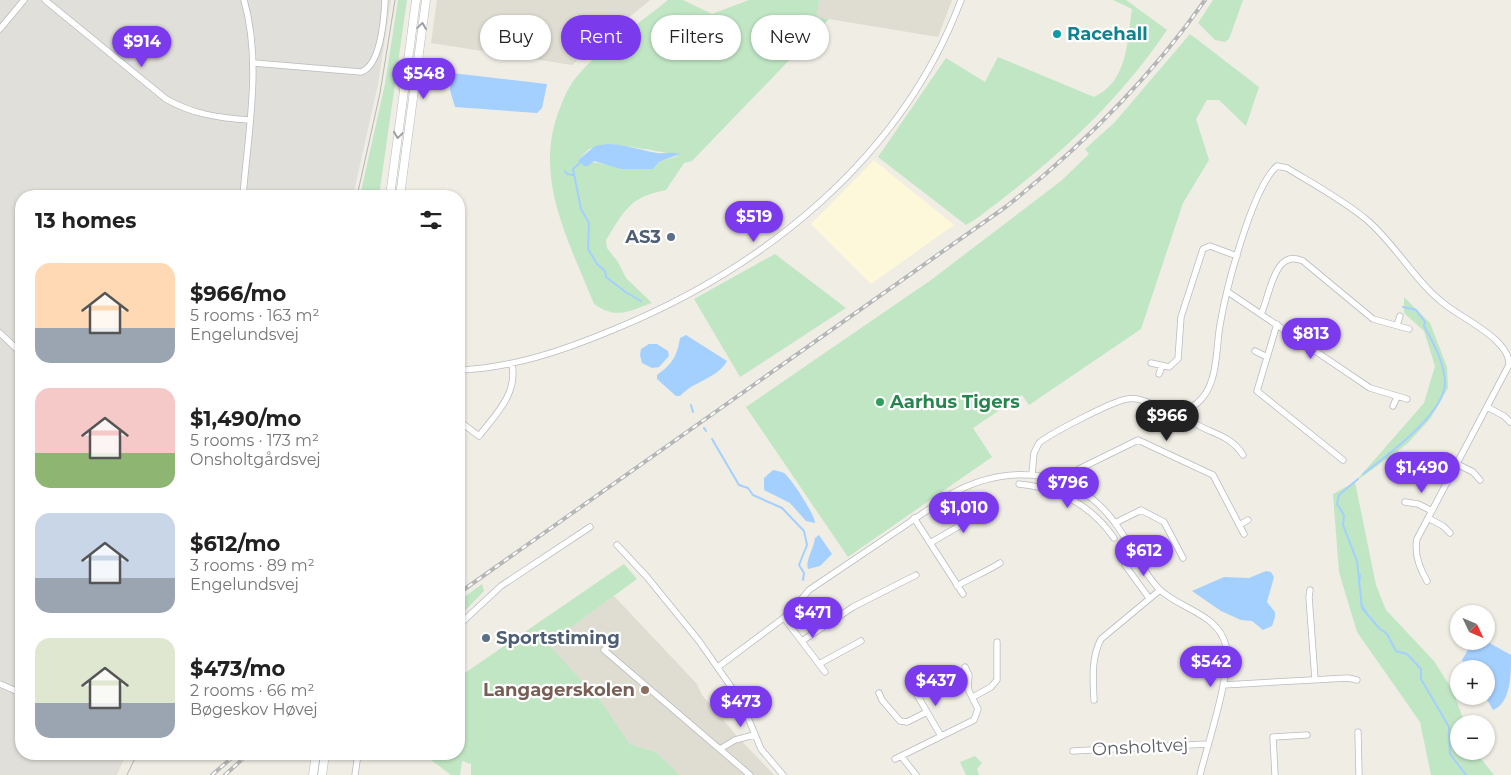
<!DOCTYPE html>
<meta charset="utf-8">
<style>
:root{--surface:#fff;--page:#f2f2f2;--text:#222;--muted:#767676;--accent:#7c3aed}
body{margin:0;font-family:Montserrat,sans-serif;background:var(--page);color:var(--text);height:100vh;display:flex;flex-direction:column;font-size:19px;white-space:nowrap}
*{box-sizing:border-box;margin:0}
p{font-size:16px;color:var(--muted)}
.icon{flex:none;width:28px;height:28px;fill:none;stroke:currentColor;stroke-width:2;stroke-linecap:round;stroke-linejoin:round}
.map{position:relative;flex:1;overflow:hidden}
.sheet{position:absolute;left:15px;top:190px;width:450px;height:570px;display:flex;flex-direction:column;background:var(--surface);border-radius:20px;box-shadow:0 1px 4px #0004}
.sheet>*{flex:none}
.top-card{position:absolute;left:480px;top:15px;width:475px;height:45px;display:flex;gap:10px}
.needle{width:32px;rotate:134deg}
.fabs{position:absolute;left:1450px;top:605px;display:grid;gap:10px}
.fabs a{display:grid;place-items:center;width:45px;height:45px;border-radius:50%;background:var(--surface);box-shadow:0 1px 4px #0004;font-size:25px}
.price{position:absolute;translate:-50% -42px;padding:0 11px;border-radius:18px;background:var(--accent);color:#fff;font-size:16px;line-height:32px;filter:drop-shadow(0 1px 2px #0008)}
.price::after{content:'';position:absolute;left:50%;top:30px;width:15px;height:11px;margin-left:-8px;background:inherit;clip-path:polygon(0 0,100% 0,50% 100%)}
.price.selected{background:#222;color:#fff}
ul{padding:0;list-style:none}
li{display:flex;align-items:center;gap:15px;height:125px;padding:0 20px}
li span{display:grid;place-items:center;flex:none;width:140px;height:100px;border-radius:15px;color:#555}
li>.icon{margin-inline-start:auto}
span .icon{width:60px;height:60px;fill:#fffc;stroke-width:1}
li b{font-size:21px}
h2{display:flex;justify-content:space-between;align-items:center;height:60px;padding:0 20px;font-size:21px}
.chip{padding:0 18px;border-radius:22px;background:var(--surface);box-shadow:0 1px 4px #0004;font-size:18px;line-height:45px}
.chip.selected{background:var(--accent);color:#fff}
.map>svg:first-child{display:block}
</style>
<div class="map">
<svg width="1511" height="775" viewBox="0 0 1511 775">
<rect width="100%" height="100%" fill="#efede4"/>
<path fill="#fef8da" d="M874,160L954,225L871,284L811,224Z"/>
<path fill="#e0dfd9" d="M0,0H391L378,84L353,196H21V754H126L117,775H0Z"/>
<path fill="#dfdcd2" d="M437,0H650L572,65L431,43Z
M819,0H952L938,37L817,17Z
M614,596L697,684L702,695L736,735L774,775H680L656,752L630,744L603,704L547,644Z"/>
<path fill="#c1e6c4" fill-rule="evenodd" d="M398,0H407L379,196H360L385,84Z
M668,0H683L712,14L749,0H819L817,17L829,19L692,161L684,163L666,190C629,197 625,210 606,240L607,248L618,262L626,278L652,303C628,311 617,320 594,304C569,241 532,177 560,108C564,97 570,84 578,75C603,46 639,24 668,0ZM607,144C614,144 675,153 678,156L659,162L653,169C627,170 603,163 578,160L589,149Z
M1113,0H1126L1167,30C1113,109 1052,162 976,219L966,225L878,157L946,58L985,82L998,57L1094,97C1128,81 1127,42 1132,9Z
M1213,0H1243L1229,39L1225,42L1215,40L1198,23Z
M1190,34L1259,87L1246,126L1219,100H1207L1196,119L1209,160L1183,203L1141,329L1029,405L1022,395L973,428L992,457L848,557L746,407L931,280L1061,181L1089,154L1085,149L1114,123Z
M775,254L846,308L740,377L694,299Z
M1404,297L1430,323L1447,367L1448,388L1430,419L1407,444L1355,482L1376,585L1386,610L1434,661L1453,691L1465,724H1459V751H1475L1494,775H1431L1420,722L1357,632L1339,572L1333,494L1355,482L1424,403L1435,366L1424,331L1404,313Z
M624,564L637,579L548,644L603,704L630,744L656,752L680,775H471V764L462,761L460,775H451L423,754H459V677Z
M482,584L484,591L459,617V601Z
M975,756L982,763L977,769L979,775H966L960,762Z"/>
<path fill="#a4d0ff" d="M452,73L547,84L542,108L537,113L455,107L450,90Z
M607,144C624,144 639,150 657,153C665,154 672,151 680,154L659,162L653,169H621L594,161L588,166H584L578,160L595,146Z
M686,335L727,361C717,379 695,380 680,396H676L657,379V375C672,364 677,357 680,338Z
M649,344H657L668,351L669,356L659,367L652,368L642,363L640,355L641,349Z
M773,470C777,471 780,471 784,473C791,478 815,515 815,523L806,521L790,503L764,490V478Z
M819,535L832,554L820,566L808,569C805,560 814,549 815,538Z
M1266,571L1271,572L1274,577L1267,602L1275,612V617L1272,626L1263,630L1252,621L1241,620L1221,611L1192,591L1224,577L1249,578Z
M1473,641H1486L1511,655C1511,675 1511,703 1493,710L1485,696L1486,669H1468L1462,660Z"/>
<g fill="none" stroke-linecap="round" stroke-linejoin="round">
<path stroke="#a4d0ff" stroke-width="2" d="M582,161L573,169L581,209L589,223L588,249L597,264L605,271L606,277L627,293L641,301
M565,171L567,174L573,175
M691,405L693,412
M704,428L706,431
M712,439L739,485L748,488L753,495L782,508L804,531L807,545L799,565L804,573L803,580
M1363,474C1386,456 1444,415 1445,383C1445,364 1433,342 1424,326L1425,322L1416,310L1403,307
M1358,479L1339,495L1337,504L1344,515L1343,525L1357,561L1362,608L1379,628L1387,634L1396,651L1407,654L1421,669V679L1449,727L1450,754L1466,775
M1359,584L1360,575
M1361,604L1366,612"/>
<defs>
<path id="street" d="M45,0L166,99C192,114 219,118 249,120
M0,29L24,0
M253,63L361,72C381,65 384,20 385,0
M243,196C248,132 262,63 244,0
M1228,292L1370,388L1407,399
M1261,314C1270,296 1274,247 1303,261L1373,319L1409,329
M1277,324L1257,391L1343,460
M1397,325L1400,316
M0,333L21,353
M1255,351L1267,357
M1151,363L1169,367L1178,359L1181,317L1203,249L1210,246L1237,256
M459,370C513,368 565,350 615,329C766,267 902,157 961,0
M1159,374L1162,366
M1393,406L1397,397
M1487,407L1504,416L1510,422
M1183,410C1199,436 1226,428 1243,455
M459,421L479,436C495,415 518,394 512,364
M1457,464L1473,472L1480,480
M1032,474L1034,453L1039,443C1051,433 1113,401 1127,399C1150,394 1177,430 1203,397C1218,379 1216,347 1220,325C1226,289 1252,188 1277,166L1287,168C1315,185 1343,200 1367,220C1397,246 1415,282 1447,306C1464,319 1511,341 1509,365L1417,539C1414,553 1420,569 1427,581
M1019,484C1059,488 1091,505 1114,538
M1073,487L1079,469L1138,440L1213,475L1244,534
M1405,502L1418,504L1432,511
M914,518L963,594
M1428,518L1443,526L1450,533
M1115,523L1141,510L1164,522L1183,558
M1239,525L1248,520
M930,543L987,510
M617,545L647,577L699,641L741,701L761,749L783,775
M1125,565L1149,598
M957,586C972,577 986,572 1000,563
M1310,590L1309,597L1315,679
M784,618L825,672
M459,625L501,586L590,527
M802,641L853,607L916,575
M611,642L604,650L750,775
M819,664L861,641
M718,667L789,614L809,590L953,493C1009,463 1075,468 1115,523C1131,544 1141,570 1159,589C1181,610 1218,613 1226,646C1232,671 1207,746 1200,775
M918,680L916,693L941,736
M0,684L21,693
M1223,685L1348,678L1357,680
M879,693L882,700L900,721L907,722L927,712
M973,697L991,687L997,680V642
M1094,700C1093,679 1091,658 1101,639L1160,590
M1358,732L1359,775
M720,749L735,740L754,735
M1073,751L1207,744
M901,756L916,775
M895,759L974,720L978,709L968,689L969,675L965,667
M355,775L358,754
M1275,775L1273,737L1307,735"/>
<path id="secondary" d="M390,196L416,0
M400,196L426,0
M313,775L316,754
M322,775L325,754"/>
</defs>
<use href="#street" stroke="#b9bbc0" stroke-width="7"/>
<use href="#secondary" stroke="#babcc2" stroke-width="9"/>
<use href="#street" stroke="#fff" stroke-width="5.5"/>
<use href="#secondary" stroke="#fff" stroke-width="8"/>
<path stroke="#b5b6b6" stroke-width="1" d="M357,196L380,93L395,0
M127,775L137,754"/>
<defs>
<path id="rail" d="M459,593L1007,206C1082,146 1149,80 1205,0
M212,775L236,754
M225,775L248,754"/>
</defs>
<use href="#rail" stroke="#b5b6b6" stroke-width="4"/>
<use href="#rail" stroke="#fff" stroke-width="2" stroke-dasharray="5.5" stroke-linecap="butt"/>
</g>
<defs><path id="oneway-chevron" d="M-2-3.5L2.5 0L-2 3.5" fill="none" stroke-width="1.6" stroke-linecap="round" stroke-linejoin="round" transform="scale(1.25)"/></defs>
<g stroke="#9d9fa3">
<use href="#oneway-chevron" transform="translate(422 26) rotate(-82)"/>
<use href="#oneway-chevron" transform="translate(398 135) rotate(98)"/>
</g>
<circle fill="#0f9aa8" stroke="#fff" stroke-width="2" cx="1057" cy="34" r="5"/>
<g fill="#5c6f8a" stroke="#fff" stroke-width="2">
<circle cx="671" cy="237" r="5"/>
<circle cx="486" cy="638" r="5"/>
</g>
<circle fill="#2e9e5b" stroke="#fff" stroke-width="2" cx="880" cy="402" r="5"/>
<circle fill="#8d6e63" stroke="#fff" stroke-width="2" cx="645" cy="690" r="5"/>
<g text-anchor="middle" stroke-width="4.5" stroke-linejoin="round" paint-order="stroke">
<g font-size="18" font-weight="bold" fill="#0d838f" stroke="#fff" text-anchor="start">
<text x="1067" y="40">Racehall</text>
</g>
<g font-size="18" font-weight="bold" fill="#4e5e75" stroke="#fff" text-anchor="end">
<text x="661" y="243">AS3</text>
<text x="496" y="644" text-anchor="start">Sportstiming</text>
</g>
<g font-size="18" font-weight="bold" fill="#27864d" stroke="#fff" text-anchor="start">
<text x="890" y="408">Aarhus Tigers</text>
</g>
<g font-size="18" font-weight="bold" fill="#785e54" stroke="#fff" text-anchor="end">
<text x="635" y="696">Langagerskolen</text>
</g>
<g font-size="18" fill="#5c5f65" stroke="#fff">
<text transform="translate(1140 747) rotate(-3)" y="6">Onsholtvej</text>
</g>
</g>
</svg>
<div class="fabs">
<a><svg class="needle" viewBox="-14 -14 28 28"><path d="M0-13l5 13h-10z" fill="#e53935"/><path d="M0 13l5-13h-10z" fill="#767676"/></svg></a>
<a>+</a>
<a>−</a>
</div>
<b class="price" style="left:142px;top:68px">$914</b>
<b class="price" style="left:424px;top:100px">$548</b>
<b class="price" style="left:754px;top:243px">$519</b>
<b class="price" style="left:1311px;top:360px">$813</b>
<b class="price selected" style="left:1167px;top:442px">$966</b>
<b class="price" style="left:1422px;top:494px">$1,490</b>
<b class="price" style="left:1068px;top:509px">$796</b>
<b class="price" style="left:964px;top:534px">$1,010</b>
<b class="price" style="left:1144px;top:577px">$612</b>
<b class="price" style="left:813px;top:639px">$471</b>
<b class="price" style="left:1211px;top:688px">$542</b>
<b class="price" style="left:936px;top:707px">$437</b>
<b class="price" style="left:741px;top:728px">$473</b>
<div class="top-card">
<a class="chip">Buy</a>
<a class="chip selected">Rent</a>
<a class="chip">Filters</a>
<a class="chip">New</a>
</div>
<section class="sheet">
<h2>13 homes<svg class="icon" aria-label="filters" viewBox="0 0 24 24"><path d="M4 7h16M4 17h16"/><circle cx="9" cy="7" r="2"/><circle cx="15" cy="17" r="2"/></svg></h2>
<ul>
<li><span style="background:linear-gradient(#ffd9b3 65%,#9aa5b1 0)"><svg class="icon" aria-label="home" viewBox="0 0 24 24"><path d="M3 11l9-7 9 7M6 9v11h12V9"/></svg></span><div><b>$966/mo</b><p>5 rooms · 163 m²</p><p>Engelundsvej</p></div></li>
<li><span style="background:linear-gradient(#f6c9c9 65%,#8fb573 0)"><svg class="icon" aria-label="home" viewBox="0 0 24 24"><path d="M3 11l9-7 9 7M6 9v11h12V9"/></svg></span><div><b>$1,490/mo</b><p>5 rooms · 173 m²</p><p>Onsholtgårdsvej</p></div></li>
<li><span style="background:linear-gradient(#c9d6e8 65%,#9aa5b1 0)"><svg class="icon" aria-label="home" viewBox="0 0 24 24"><path d="M3 11l9-7 9 7M6 9v11h12V9"/></svg></span><div><b>$612/mo</b><p>3 rooms · 89 m²</p><p>Engelundsvej</p></div></li>
<li><span style="background:linear-gradient(#dfe7d0 65%,#9aa5b1 0)"><svg class="icon" aria-label="home" viewBox="0 0 24 24"><path d="M3 11l9-7 9 7M6 9v11h12V9"/></svg></span><div><b>$473/mo</b><p>2 rooms · 66 m²</p><p>Bøgeskov Høvej</p></div></li>
</ul>
</section>
</div>
